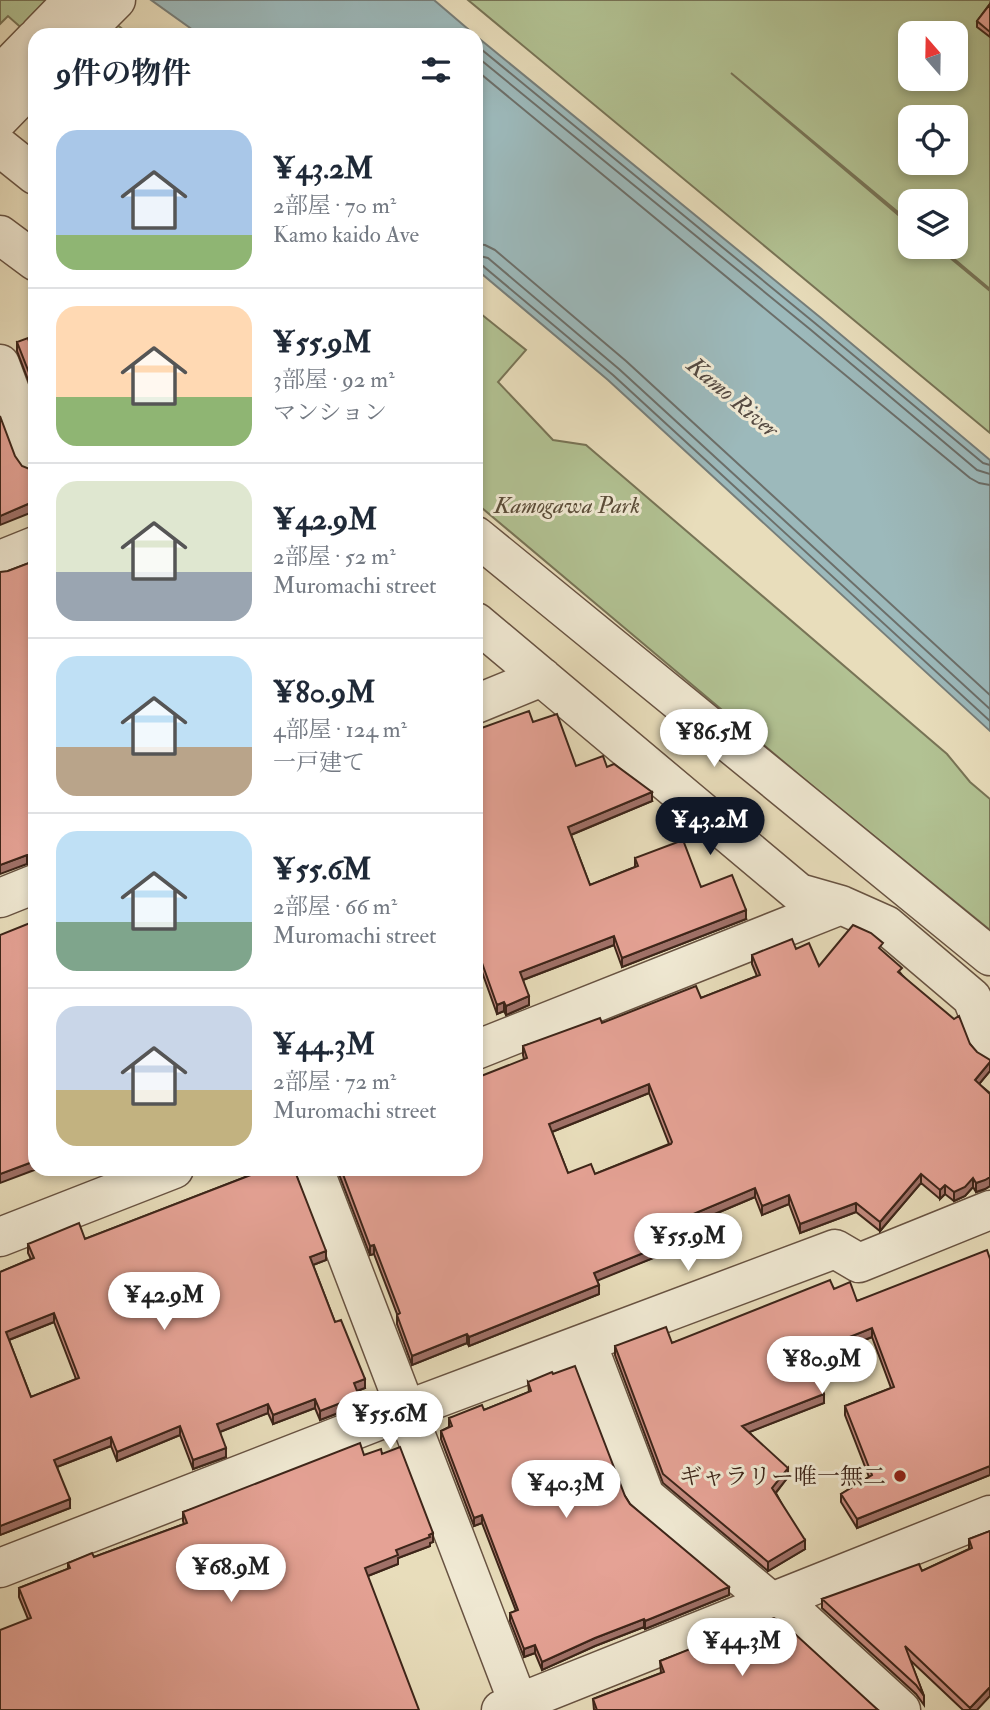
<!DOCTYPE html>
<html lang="ja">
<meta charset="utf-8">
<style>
:root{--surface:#fff;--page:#f6f6f7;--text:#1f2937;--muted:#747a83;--line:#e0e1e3;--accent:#111827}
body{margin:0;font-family:"IM FELL Double Pica","Noto Serif JP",serif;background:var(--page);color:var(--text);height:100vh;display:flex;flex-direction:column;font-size:26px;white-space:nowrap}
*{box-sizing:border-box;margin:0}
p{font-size:23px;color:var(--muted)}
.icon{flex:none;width:38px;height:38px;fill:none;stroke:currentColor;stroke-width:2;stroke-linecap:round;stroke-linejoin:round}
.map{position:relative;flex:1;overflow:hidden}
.sheet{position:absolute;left:28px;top:28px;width:455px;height:1148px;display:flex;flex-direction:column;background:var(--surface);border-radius:21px;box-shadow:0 4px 10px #0003}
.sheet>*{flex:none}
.needle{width:46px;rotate:340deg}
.controls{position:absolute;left:898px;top:21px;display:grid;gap:14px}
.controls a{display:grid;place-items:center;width:70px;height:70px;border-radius:14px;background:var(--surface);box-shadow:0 4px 10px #0003;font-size:35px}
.price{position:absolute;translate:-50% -60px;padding:0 16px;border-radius:24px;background:#fff;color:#222;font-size:23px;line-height:46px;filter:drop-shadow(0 2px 4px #0008)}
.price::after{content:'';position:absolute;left:50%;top:42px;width:21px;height:16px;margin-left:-10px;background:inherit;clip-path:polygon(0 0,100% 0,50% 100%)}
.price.current{background:var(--accent);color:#fff}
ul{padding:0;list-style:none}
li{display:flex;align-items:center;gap:21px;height:175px;padding:0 28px}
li+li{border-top:2px solid var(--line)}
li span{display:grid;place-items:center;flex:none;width:196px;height:140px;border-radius:21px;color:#555}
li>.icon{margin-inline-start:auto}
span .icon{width:84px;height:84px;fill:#fffc;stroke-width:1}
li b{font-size:30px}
h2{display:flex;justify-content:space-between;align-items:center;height:84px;padding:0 28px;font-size:30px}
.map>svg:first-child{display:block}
</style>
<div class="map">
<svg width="990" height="1710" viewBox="0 0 990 1710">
<rect width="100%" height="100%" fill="#e8ddbb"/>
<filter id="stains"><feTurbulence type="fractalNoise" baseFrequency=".00286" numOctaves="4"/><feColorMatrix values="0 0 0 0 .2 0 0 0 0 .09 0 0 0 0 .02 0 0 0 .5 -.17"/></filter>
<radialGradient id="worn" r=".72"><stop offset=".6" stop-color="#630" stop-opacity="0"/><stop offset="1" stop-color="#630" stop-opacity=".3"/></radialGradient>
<path fill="#b2c293" stroke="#787456" stroke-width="2" fill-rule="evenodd" d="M0,0H86L130,35H35V40L8,16L0,24Z
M468,0H990V289L940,247H956V201H910V222L731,73L910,225V247H937L990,291V433ZM910,33H956V79H910ZM910,117H956V163H910Z
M476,310L526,350L498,382L553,440L586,445L947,754L970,782L990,799V930L816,789L476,503Z"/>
<path fill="#9cb9bb" stroke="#767e7a" stroke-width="2" d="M151,0H434L475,35H200Z
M476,36L821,318L990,460V731L608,380L476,269Z"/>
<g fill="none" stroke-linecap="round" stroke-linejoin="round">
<path stroke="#6c6f6a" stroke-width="2" d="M476,45L816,324L983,463L990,465
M476,56L811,330L977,470L990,474
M476,70L970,478L979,483L990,485
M476,244L485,245L495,250L626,361L990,695
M476,255L488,258L619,369L990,709
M476,264L483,266L613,375L990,721"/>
<defs>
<path id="minor" d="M0,235L35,261
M0,364L35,458
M0,560L35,546
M476,622L799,893L841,905L886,925L972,998L990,1044
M476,704L542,677
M0,898L35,884
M476,1050L841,905
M314,1169L521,1710
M0,1237L174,1169
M587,1343L645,1496L770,1601L796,1614L901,1710
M0,1568L406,1410L835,1249L859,1263L990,1210
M501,1710C664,1646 826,1579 990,1515"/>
<path id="tertiary" d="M39,35L73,0
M81,35L116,0
M0,75L35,39
M0,118L35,82
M0,147L35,175
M476,536L990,956"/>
</defs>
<use href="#minor" stroke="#685342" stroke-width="41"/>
<use href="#tertiary" stroke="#685342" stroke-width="41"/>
<use href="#minor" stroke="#f0e9d3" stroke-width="38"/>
<use href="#tertiary" stroke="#f0e9d3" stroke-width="38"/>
</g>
<path fill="#c58b80" stroke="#3d2519" stroke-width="2" fill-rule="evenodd" d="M990,4V37L977,27V21Z
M17,342L30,345L35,343V398L17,351Z
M35,561V864H27L8,571Z
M533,722L576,766L607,767L652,801L571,835L590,885L635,867V858L701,887L746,919L622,967L614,945L523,980L529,1005L506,1015L504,1011L497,1014L482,972L476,974V730Z
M796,949L819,966L883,952L902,975L970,1044L990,1071L979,1084L990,1093V1186L985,1189L976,1192L973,1187L965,1196L954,1201L945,1194L940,1199L921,1183L880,1231L856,1212L800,1233L789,1204L762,1215L755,1197L670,1233L673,1250L597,1280L599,1294L469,1346L467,1343L412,1365L397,1324V1314L374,1254L370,1255L337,1169H476L524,1059L523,1055V1046L602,1023L701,998L757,976L752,964V955ZM649,1093L669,1144L595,1174L568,1173L552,1132Z
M245,1169H294L326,1260L313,1265L335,1322L365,1388L357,1391L359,1405L320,1420L315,1408L273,1424L268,1413L220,1432L226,1457L193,1469L180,1435L117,1461L111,1446L57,1467L70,1508L0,1535V1272L31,1259L28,1253V1244L85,1239L248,1176ZM54,1322L76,1379L31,1397L9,1340Z
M990,1259V1475L857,1528L841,1502V1494L869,1477L845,1415V1406L891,1388L872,1337L812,1361L824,1403L749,1432L788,1477L776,1493L805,1549L768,1571L663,1483L615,1355V1346L672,1343L834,1289L857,1301Z
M528,1382L625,1496L630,1504L729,1595L645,1629L644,1627L595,1646L542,1670L535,1653L524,1657L510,1621V1613L516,1611L482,1523L474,1526L441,1439V1431L449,1427V1418L484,1410L529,1392Z
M382,1454L433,1542L430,1543V1546L398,1558V1564L368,1576L28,1619L19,1597V1588L68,1569V1563L94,1557L184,1524L183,1521V1512L364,1455Z
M990,1531L977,1710H963L910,1660L924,1696V1705L916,1694L822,1608V1599L922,1571L969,1549V1539Z
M750,1627L878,1710H594L593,1699L661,1673L660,1661Z"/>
<path fill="#a07168" stroke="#3d2519" stroke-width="2" d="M35,501V511L0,525V516Z
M652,792V801L568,836V827Z
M27,855V864L0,874V865Z
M746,910V919L622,967V958Z
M614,936V945L520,981V972Z
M482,963V972L476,974V965Z
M529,996V1005L506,1015V1006Z
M504,1002V1011L497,1014V1005Z
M990,1062V1071L975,1089V1080Z
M649,1084V1093L549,1133V1124Z
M35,1161V1169H37L0,1183V1174Z
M921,1174V1183L880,1231V1222Z
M990,1177V1186L985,1189L976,1192V1183Z
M973,1178V1187L965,1196L954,1201V1192Z
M945,1185V1194L940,1199V1190Z
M755,1188V1197L667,1234V1225Z
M789,1195V1204L762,1215V1206Z
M856,1203V1212L800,1233V1224Z
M673,1241V1250L594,1282V1273Z
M374,1245V1254L370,1255V1246Z
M326,1251V1260L310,1266V1257Z
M599,1285V1294L469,1346V1337Z
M54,1313V1322L6,1341V1332Z
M872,1328V1337L809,1362V1353Z
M467,1334V1343L412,1365V1356Z
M365,1379V1388L354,1392V1383Z
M824,1394V1403L742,1435V1426Z
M359,1396V1405L320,1420V1411Z
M315,1399V1408L273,1424V1415Z
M268,1404V1413L217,1433V1424Z
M180,1426V1435L117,1461V1452Z
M111,1437V1446L54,1468V1460Z
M226,1448V1457L193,1469V1460Z
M990,1466V1475L857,1528V1519Z
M788,1468V1477L772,1497V1488Z
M70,1499V1508L0,1535V1526Z
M482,1515V1523L474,1526V1518Z
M433,1533V1542L430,1543V1546L398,1558V1564L365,1577V1568L396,1550Z
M805,1540V1549L768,1571V1562Z
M729,1587V1595L645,1629V1621Z
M644,1619V1627L595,1646L542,1670V1662L595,1638Z
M535,1645V1653L524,1657V1649Z
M990,1687V1696L977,1710H970V1708Z"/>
<path fill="#e5a295" stroke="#3d2519" stroke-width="2" fill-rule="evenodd" d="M990,4V32L977,21Z
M28,338L30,345L35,343V388L17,342Z
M0,416L15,456L22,466L32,470H35V501L0,516Z
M34,561H35V855H27L0,865V572L8,571Z
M529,711L533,722L557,714L576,766L603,756L607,767L614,764L652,792L568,827L590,885L638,866L635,858L683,840L701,887L732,875L746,910L622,958L614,936L520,972L529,996L506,1006L504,1002L497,1005L482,963L476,965V730Z
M35,921V1161L0,1174V935Z
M853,925L871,933L883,943L879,948L902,968L898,972L954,1019L959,1016L970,1044L977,1052L990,1060V1062L975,1080L990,1094V1177L985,1180L976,1183L973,1178L965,1187L954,1192L945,1185L940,1190L921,1174L880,1222L856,1203L800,1224L789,1195L762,1206L755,1188L667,1225L673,1241L594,1273L599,1285L469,1337L467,1334L412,1356L397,1315L400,1313L374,1245L370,1246L341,1169H476V1078L527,1058L523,1046L600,1018L602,1023L696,986L701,998L760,975L752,955L792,939L796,949L809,943L819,966ZM649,1084L672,1142L671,1144L595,1174L591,1164L568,1173L549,1124Z
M248,1169H294L326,1251L310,1257L335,1322L341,1320L365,1379L354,1383L359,1396L320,1411L315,1399L273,1415L268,1404L217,1424L226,1448L193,1460L180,1426L117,1452L111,1437L54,1460L70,1499L0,1526V1272L34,1258L28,1244L79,1223L85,1239L251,1175ZM54,1313L79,1378L31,1397L6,1332Z
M987,1250L990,1259V1466L857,1519L841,1494L872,1475L845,1406L894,1387L872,1328L809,1353L824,1394L742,1426L788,1468L772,1488L805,1540L768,1562L663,1474L615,1346L666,1327L672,1343L830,1280L834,1289L850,1282L857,1301Z
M575,1366L625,1496L630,1504L729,1587L645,1621L644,1619L595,1638L542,1662L535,1645L524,1649L510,1613L518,1610L482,1515L474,1518L441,1431L452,1426L449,1418L482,1405L484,1410L531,1391L528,1382L552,1372L553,1374Z
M360,1443L364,1455L381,1449L382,1454L400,1447L433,1533L429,1535L430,1537L396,1550L398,1555L365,1568L419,1710H0V1630L31,1618L19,1588L70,1568L68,1563L92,1553L94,1557L187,1523L183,1512Z
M990,1531V1687L970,1708L905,1646L924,1696L916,1685L822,1599L919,1564L922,1571L972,1548L969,1539Z
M774,1618L783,1623L878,1710H597L593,1699L664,1672L660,1661L750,1625V1627Z"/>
<circle fill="#8f2418" stroke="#f0e9d3" stroke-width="2.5" cx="900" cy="1476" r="7"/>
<g text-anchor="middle" stroke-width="6" stroke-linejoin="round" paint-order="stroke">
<g font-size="23" font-style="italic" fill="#5a4c38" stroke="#f0e9d3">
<text x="567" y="513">Kamogawa Park</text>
</g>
<g font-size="23" fill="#3d2519" stroke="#f0e9d3" text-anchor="end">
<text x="886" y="1484">ギャラリー唯一無二</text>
</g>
<g font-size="24" font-style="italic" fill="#554a42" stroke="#f0e9d3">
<text transform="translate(733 397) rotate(40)" y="8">Kamo River</text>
</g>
</g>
<rect width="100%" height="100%" filter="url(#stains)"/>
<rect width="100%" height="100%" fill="url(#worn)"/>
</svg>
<div class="controls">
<a><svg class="needle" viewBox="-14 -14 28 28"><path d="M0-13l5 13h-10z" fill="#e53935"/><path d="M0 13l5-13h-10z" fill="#747a83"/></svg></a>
<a><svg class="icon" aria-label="locate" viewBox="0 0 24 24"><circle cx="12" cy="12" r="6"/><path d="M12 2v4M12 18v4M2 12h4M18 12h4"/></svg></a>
<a><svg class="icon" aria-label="layers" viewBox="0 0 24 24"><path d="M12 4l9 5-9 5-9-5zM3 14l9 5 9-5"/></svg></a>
</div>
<b class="price" style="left:714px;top:769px">¥86.5M</b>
<b class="price current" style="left:710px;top:857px">¥43.2M</b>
<b class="price" style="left:688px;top:1273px">¥55.9M</b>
<b class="price" style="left:164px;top:1332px">¥42.9M</b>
<b class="price" style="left:822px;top:1396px">¥80.9M</b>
<b class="price" style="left:390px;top:1451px">¥55.6M</b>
<b class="price" style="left:566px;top:1520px">¥40.3M</b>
<b class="price" style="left:231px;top:1604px">¥68.9M</b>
<b class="price" style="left:742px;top:1678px">¥44.3M</b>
<section class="sheet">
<h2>9件の物件<svg class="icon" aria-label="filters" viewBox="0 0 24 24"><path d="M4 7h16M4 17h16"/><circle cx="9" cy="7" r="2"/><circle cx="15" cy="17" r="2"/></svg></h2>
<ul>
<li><span style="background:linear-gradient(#a9c7e8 75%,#8fb573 0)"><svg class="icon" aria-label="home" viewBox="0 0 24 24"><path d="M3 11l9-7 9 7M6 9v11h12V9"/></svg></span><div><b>¥43.2M</b><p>2部屋 · 70 m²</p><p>Kamo kaido Ave</p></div></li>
<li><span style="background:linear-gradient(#ffd9b3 65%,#8fb573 0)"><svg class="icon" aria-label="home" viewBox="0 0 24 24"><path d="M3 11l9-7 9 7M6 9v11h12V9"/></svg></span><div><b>¥55.9M</b><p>3部屋 · 92 m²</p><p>マンション</p></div></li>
<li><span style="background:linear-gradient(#dfe7d0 65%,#9aa5b1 0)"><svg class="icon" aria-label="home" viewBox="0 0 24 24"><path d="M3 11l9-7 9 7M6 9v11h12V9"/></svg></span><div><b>¥42.9M</b><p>2部屋 · 52 m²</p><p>Muromachi street</p></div></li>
<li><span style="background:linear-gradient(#bfe0f5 65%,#b9a48a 0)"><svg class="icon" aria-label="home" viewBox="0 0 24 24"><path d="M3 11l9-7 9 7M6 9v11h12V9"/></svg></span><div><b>¥80.9M</b><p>4部屋 · 124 m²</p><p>一戸建て</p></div></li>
<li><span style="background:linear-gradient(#bfe0f5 65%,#7fa58c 0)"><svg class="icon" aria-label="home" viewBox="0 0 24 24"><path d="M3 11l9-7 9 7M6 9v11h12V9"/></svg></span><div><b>¥55.6M</b><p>2部屋 · 66 m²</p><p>Muromachi street</p></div></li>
<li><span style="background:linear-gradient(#c9d6e8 60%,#c2b280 0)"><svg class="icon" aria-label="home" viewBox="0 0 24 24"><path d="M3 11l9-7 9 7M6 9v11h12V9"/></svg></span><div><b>¥44.3M</b><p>2部屋 · 72 m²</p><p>Muromachi street</p></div></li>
</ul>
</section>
</div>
